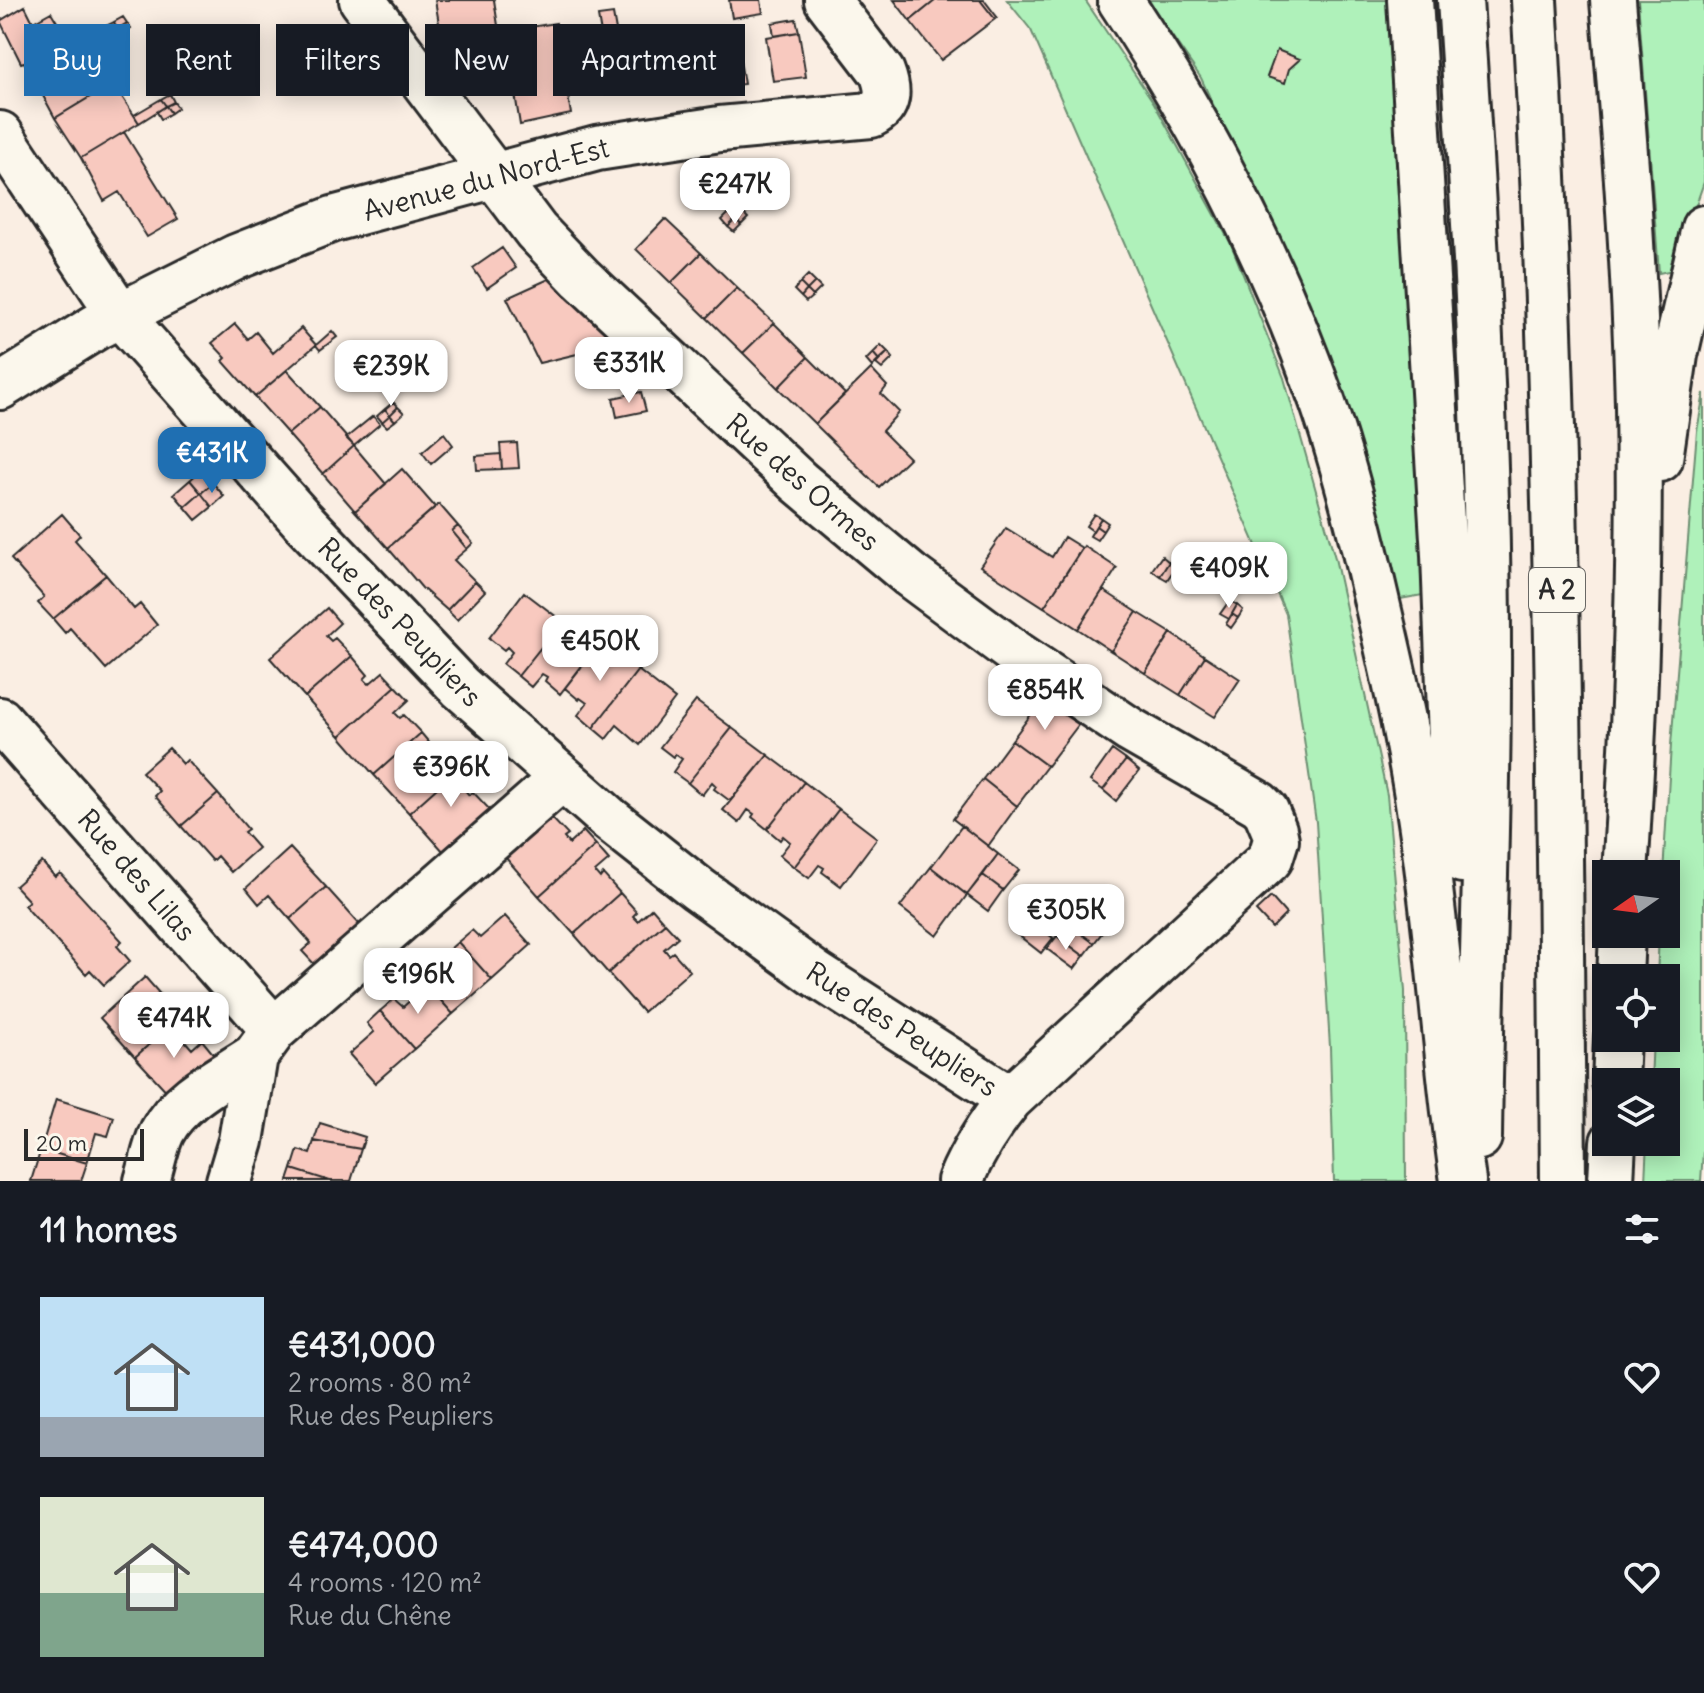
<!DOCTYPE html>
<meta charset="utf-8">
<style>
:root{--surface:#171b24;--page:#242831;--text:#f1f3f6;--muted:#9ea1a6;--accent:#1f6fb2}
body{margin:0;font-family:Delius,sans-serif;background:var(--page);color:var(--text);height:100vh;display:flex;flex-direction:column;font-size:30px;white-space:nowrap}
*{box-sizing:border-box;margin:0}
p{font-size:26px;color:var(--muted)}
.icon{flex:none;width:44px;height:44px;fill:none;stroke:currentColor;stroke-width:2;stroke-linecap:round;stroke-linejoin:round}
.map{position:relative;height:1181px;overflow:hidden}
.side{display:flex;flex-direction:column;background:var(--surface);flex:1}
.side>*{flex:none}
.guide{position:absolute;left:24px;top:24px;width:800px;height:72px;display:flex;gap:16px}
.needle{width:52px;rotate:256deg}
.buttons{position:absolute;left:1592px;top:860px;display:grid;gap:16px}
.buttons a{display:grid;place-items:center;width:88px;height:88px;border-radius:0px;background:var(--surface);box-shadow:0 4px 20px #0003;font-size:40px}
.scale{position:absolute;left:24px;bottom:20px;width:120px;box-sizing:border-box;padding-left:8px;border:4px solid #2b2b2b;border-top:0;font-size:22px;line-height:28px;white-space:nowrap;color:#2b2b2b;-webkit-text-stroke:6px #fbf7ec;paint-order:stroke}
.price{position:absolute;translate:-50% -68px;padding:0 18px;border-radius:16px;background:#fff;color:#222;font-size:26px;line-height:52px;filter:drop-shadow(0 2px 4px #0008)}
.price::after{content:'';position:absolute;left:50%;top:48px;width:24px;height:18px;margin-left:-12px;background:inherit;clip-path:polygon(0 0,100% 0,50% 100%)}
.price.active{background:var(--accent);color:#fff}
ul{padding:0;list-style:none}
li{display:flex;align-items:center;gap:24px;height:200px;padding:0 40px}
li span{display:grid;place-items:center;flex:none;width:224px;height:160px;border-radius:0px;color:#555}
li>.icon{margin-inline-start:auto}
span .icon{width:96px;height:96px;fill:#fffc;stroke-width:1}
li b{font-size:34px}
h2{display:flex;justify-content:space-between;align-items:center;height:96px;padding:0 40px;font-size:34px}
.tag{padding:0 28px;border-radius:0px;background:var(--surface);box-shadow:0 4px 20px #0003;font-size:28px;line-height:72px}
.tag.active{background:var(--accent);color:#fff}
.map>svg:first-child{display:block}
</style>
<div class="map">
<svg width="1704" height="1181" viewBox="0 0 1704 1181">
<rect width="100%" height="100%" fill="#faeee3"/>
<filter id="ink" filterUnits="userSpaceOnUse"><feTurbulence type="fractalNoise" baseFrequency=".0125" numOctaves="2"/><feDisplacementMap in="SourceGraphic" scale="16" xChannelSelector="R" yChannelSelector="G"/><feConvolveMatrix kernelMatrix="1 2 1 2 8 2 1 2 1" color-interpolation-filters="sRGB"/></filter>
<g filter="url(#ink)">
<path fill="#aff1ba" stroke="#6d8e72" stroke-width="2" d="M1007,0H1085L1154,103L1231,244L1284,378L1335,558L1387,795L1405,991L1406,1181H1334L1330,1047L1316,822L1286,614L1031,30Z
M1147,0H1391L1423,595L1394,600L1327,356L1201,78Z
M1638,0H1704V182L1673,270L1659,273Z
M1704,393V1136L1701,1181H1645L1647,1142H1666V1082H1651L1653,1038H1666V978H1657L1659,934H1666V874H1663L1671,745L1697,431Z"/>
<path fill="#f8c9bf" stroke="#2b2b2b" stroke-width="2" d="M435,0H494L499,32L442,41Z
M729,0H761L763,13L732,18Z
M894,0H936L910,21Z
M936,0H980L995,19L941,60L910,21Z
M980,0H984L997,17L995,19Z
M25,6L33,22L51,12L76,53L34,79L24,62L21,63L0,21Z
M613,14L618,42L603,45L598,16Z
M123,17L127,23L117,29L114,22Z
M796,19L799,32L774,36L772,23Z
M114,22L117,29L108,34L104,27Z
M127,23L131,29L122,35L117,29Z
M556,23L571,114L520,125L505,31Z
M117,29L122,35L112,40L108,34Z
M799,32L806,77L773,81L766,37Z
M737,42L744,84L703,89L697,48Z
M365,49L367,68L327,69V50Z
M1277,50L1300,59L1289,69L1285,83L1267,77Z
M76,53L100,91L55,118L34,79Z
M113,83L139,123L81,158L55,118Z
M170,94L174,102L166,106L161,99Z
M161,99L166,106L139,123L134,115Z
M174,102L178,108L171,113L166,106Z
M166,106L171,113L161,119L157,112Z
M124,132L178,219L147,237L119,192L104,201L81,158Z
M736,206L743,213L736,219L729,213Z
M729,213L736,219L728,227L722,220Z
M743,213L748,218L741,225L736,219Z
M665,219L701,253L671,283L636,249Z
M736,219L741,225L734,232L728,227Z
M502,248L516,268L487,288L473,268Z
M701,253L737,288L707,318L671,283Z
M808,275L815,282L807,290L800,283Z
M551,278L610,334L594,350L539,363L507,298Z
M815,282L821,288L813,296L807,290Z
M800,283L807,290L801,297L794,290Z
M737,288L774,323L743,353L707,318Z
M807,290L813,296L806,302L801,297Z
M774,323L808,357L778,388L743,353Z
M235,324L248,339L256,332L273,353L301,328L316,345L255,397L223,361L226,358L212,343Z
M332,331L337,337L320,350L316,345Z
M881,345L888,352L879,360L873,353Z
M888,352L893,358L882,369L876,364Z
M873,353L879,360L872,367L866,360Z
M808,357L845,394L815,424L778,388Z
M871,369L887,386L881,394L899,412L882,431L909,458L879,487L815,424Z
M287,370L320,407L288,434L255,397Z
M641,392L646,411L617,417L613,398Z
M393,402L398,407L390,415L385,409Z
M320,407L354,446L323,474L288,434Z
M398,407L404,413L395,421L390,415Z
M385,409L390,415L382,422L377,416Z
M390,415L395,421L387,427L382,422Z
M373,416L380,424L354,446L346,438Z
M444,433L453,445L431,464L422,452Z
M517,443L519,468L502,469L500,444Z
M354,446L386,484L355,511L323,474Z
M501,454L502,469L477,470L476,456Z
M202,469L213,483L201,493L190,480Z
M402,469L435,507L388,548L355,511Z
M190,480L201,493L185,507L174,494Z
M213,483L224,496L212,507L201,493Z
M201,493L212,507L196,520L185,507Z
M439,504L458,526L452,531L467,549L454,560L475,581L447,610L422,588L388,548Z
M62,514L80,535L75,540L106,575L53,619L38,603L44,597L11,559Z
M1094,514L1101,518L1093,531L1086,526Z
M1101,518L1108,523L1103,531L1096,526Z
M458,526L473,543L467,549L452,531Z
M1096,526L1103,531L1097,540L1090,536Z
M1006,528L1052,557L1064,537L1082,548L1044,607L980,566Z
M1084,546L1117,568L1078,629L1044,607Z
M1162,556L1169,562L1160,576L1152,570Z
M1169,562L1176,567L1167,580L1160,576Z
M106,575L134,609L140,604L157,625L106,669L70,628L65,633L53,619Z
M475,581L485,591L457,620L447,610Z
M1103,590L1137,612L1111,651L1078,629Z
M524,592L562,621L518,676L503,664L512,652L507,647L504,650L489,638Z
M1230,600L1237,605L1229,619L1220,614Z
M1237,605L1243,610L1238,618L1232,614Z
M327,608L340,623L326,636L331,641L335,638L352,656L305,697L270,658Z
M1137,612L1171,633L1145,673L1111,651Z
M1232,614L1238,618L1231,628L1226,624Z
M562,621L597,646L560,694L545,681L547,677L542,674L531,687L518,676Z
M1171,633L1205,656L1180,695L1145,673Z
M601,642L638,670L593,728L578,715L587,703L580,698L579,700L565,688Z
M352,656L368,675L364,679L369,684L383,672L396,686L340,736L305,697Z
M1205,656L1240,679L1215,717L1180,695Z
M638,670L675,699L640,745L617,725L606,739L593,728Z
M396,686L409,700L395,713L400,718L404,715L421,733L374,775L340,736Z
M1044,697L1079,724L1047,766L1012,740Z
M696,701L732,728L688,783L673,772L682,759L675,754L673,757L660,747Z
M732,728L768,755L730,801L714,789L716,786L712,782L702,795L688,783Z
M421,733L437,752L434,756L439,761L453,748L465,763L409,813L374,775Z
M1012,740L1047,766L1017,806L983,779Z
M169,748L183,764L187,760L218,794L181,826L155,796L160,791L142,772Z
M1112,750L1126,760L1103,790L1090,781Z
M768,755L804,782L767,829L752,817L754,814L748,810L739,823L723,810Z
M1126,760L1139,771L1116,801L1103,790Z
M465,763L479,777L465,790L469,795L473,792L491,811L444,852L409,813Z
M983,779L1017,806L988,846L953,819Z
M804,782L839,809L794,867L780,855L790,842L783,836L780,840L767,829Z
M218,794L248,829L244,832L258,848L231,872L217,856L212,861L181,826Z
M839,809L877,838L841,886L822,872L824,868L819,865L809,878L794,867Z
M550,816L568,835L564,838L569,844L583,831L596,845L539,896L505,857Z
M962,826L998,854L967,895L931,867Z
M596,845L609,860L595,872L600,878L603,874L620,893L574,934L539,896Z
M290,848L326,887L290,919L269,895L259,904L246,888Z
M998,854L1019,870L1003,890L983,875Z
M42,862L55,877L60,873L122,941L117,946L130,961L104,985L90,970L86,974L24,905L29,901L15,886Z
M931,867L967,895L937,936L900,907Z
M983,875L1003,890L988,911L967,895Z
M326,887L361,926L316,966L302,951L311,943L290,919Z
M620,893L637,912L633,916L638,921L652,908L665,923L608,973L574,934Z
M1271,897L1286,914L1272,928L1256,911Z
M1077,908L1105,929L1094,943L1067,923Z
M505,916L531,945L492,980L458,942L472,930L480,938Z
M1026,916L1053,938L1041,953L1013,931Z
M665,923L678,937L664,949L669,955L673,952L690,971L643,1012L608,973Z
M1067,923L1094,943L1084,956L1057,936Z
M1057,936L1084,956L1074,969L1047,949Z
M458,942L492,980L453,1014L427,985L452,963L444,954Z
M145,977L159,993L150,1002L171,1025L135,1057L100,1018Z
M427,985L453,1014L414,1049L380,1011L394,999L403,1007Z
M380,1011L414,1049L375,1083L349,1054L374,1032L367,1023Z
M171,1025L192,1049L202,1040L215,1056L171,1096L135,1057Z
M56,1099L114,1117L108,1136L96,1133L87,1163L41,1149Z
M320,1123L365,1137L361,1149L314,1141Z
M314,1141L361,1149L351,1181H330L292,1169L298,1150L310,1154Z
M41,1149L87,1163L81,1181H31Z
M292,1169L330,1181H288Z"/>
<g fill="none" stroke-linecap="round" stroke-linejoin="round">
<defs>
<path id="minor" d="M362,0L536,231L581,278L799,482L910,575L1018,655L1130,730L1259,804L1266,811L1274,830L1276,840L1270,859L1010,1099C990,1124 973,1150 960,1181
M0,134L120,315L303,521L460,687L608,818L698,889L817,975L1010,1099
M0,387L96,327L236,257L333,219L597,148L720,129L871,115C890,106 889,90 882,72L827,0
M0,720L274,1030
M255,1056L274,1030L562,778
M147,1181C152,1165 155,1147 162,1132C179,1098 224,1077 255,1056L241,1141L229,1181"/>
<path id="highway" d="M1120,0C1203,125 1272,259 1322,401C1344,464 1360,529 1375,594C1392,667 1409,740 1420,815C1439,936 1445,1059 1463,1181
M1410,0L1444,555L1451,739L1462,860
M1460,0C1475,225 1489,451 1488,677C1488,830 1481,983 1479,1137
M1534,0C1557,393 1560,787 1563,1181
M1613,0C1624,135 1635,271 1638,406C1641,562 1635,719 1625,874
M1660,459L1675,355L1704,228
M1620,978L1622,934
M1615,1082L1617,1038
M1611,1181L1613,1142"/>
</defs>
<use href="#minor" stroke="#2b2b2b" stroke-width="50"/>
<use href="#highway" stroke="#2b2b2b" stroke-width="50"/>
<use href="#minor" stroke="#fbf7ec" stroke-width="44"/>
<use href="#highway" stroke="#fbf7ec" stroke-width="44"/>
</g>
</g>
<g text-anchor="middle" stroke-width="8" stroke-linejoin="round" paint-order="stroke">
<rect fill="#fbf7ec" stroke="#696865" stroke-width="2" x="1529" y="568" width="56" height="44" rx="6"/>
<g font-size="26" font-weight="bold" fill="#2b2b2b">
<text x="1557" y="599">A 2</text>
</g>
<g font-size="28" fill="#2b2b2b" stroke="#fbf7ec">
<text transform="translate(486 179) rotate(-15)" y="10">Avenue du Nord-Est</text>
<text transform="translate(803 482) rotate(41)" y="10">Rue des Ormes</text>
<text transform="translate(400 622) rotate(46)" y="10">Rue des Peupliers</text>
<text transform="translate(137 875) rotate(49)" y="10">Rue des Lilas</text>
<text transform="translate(902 1029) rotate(33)" y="10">Rue des Peupliers</text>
</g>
</g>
</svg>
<div class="buttons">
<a><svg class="needle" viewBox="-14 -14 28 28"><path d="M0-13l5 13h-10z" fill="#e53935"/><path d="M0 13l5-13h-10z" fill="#9ea1a6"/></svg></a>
<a><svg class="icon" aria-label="locate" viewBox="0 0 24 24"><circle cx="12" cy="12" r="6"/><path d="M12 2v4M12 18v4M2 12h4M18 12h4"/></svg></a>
<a><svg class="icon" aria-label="layers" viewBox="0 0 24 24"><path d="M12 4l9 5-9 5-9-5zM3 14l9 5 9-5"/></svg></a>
</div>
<div class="scale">20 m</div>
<b class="price" style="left:735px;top:226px">€247K</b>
<b class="price" style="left:629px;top:405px">€331K</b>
<b class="price" style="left:391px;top:408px">€239K</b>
<b class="price active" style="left:212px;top:495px">€431K</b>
<b class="price" style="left:1229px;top:610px">€409K</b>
<b class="price" style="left:600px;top:683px">€450K</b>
<b class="price" style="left:1045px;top:732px">€854K</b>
<b class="price" style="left:451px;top:809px">€396K</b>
<b class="price" style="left:1066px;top:952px">€305K</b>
<b class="price" style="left:418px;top:1016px">€196K</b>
<b class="price" style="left:174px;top:1060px">€474K</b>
<div class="guide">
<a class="tag active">Buy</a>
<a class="tag">Rent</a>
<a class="tag">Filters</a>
<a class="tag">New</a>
<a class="tag">Apartment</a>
</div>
</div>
<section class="side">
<h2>11 homes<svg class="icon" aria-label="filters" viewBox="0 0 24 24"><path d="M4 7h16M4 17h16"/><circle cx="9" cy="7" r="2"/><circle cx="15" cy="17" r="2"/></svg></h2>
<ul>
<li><span style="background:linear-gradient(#bfe0f5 75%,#9aa5b1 0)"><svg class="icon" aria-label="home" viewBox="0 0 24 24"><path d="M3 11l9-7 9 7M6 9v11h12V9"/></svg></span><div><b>€431,000</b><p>2 rooms · 80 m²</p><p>Rue des Peupliers</p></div><svg class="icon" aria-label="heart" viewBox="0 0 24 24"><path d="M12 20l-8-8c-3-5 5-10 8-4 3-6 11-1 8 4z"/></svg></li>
<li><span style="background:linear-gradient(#dfe7d0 60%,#7fa58c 0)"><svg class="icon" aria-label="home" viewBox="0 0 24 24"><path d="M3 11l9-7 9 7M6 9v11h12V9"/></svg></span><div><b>€474,000</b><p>4 rooms · 120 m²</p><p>Rue du Chêne</p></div><svg class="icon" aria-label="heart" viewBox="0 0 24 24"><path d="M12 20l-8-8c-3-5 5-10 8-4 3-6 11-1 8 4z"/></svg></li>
</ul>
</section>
